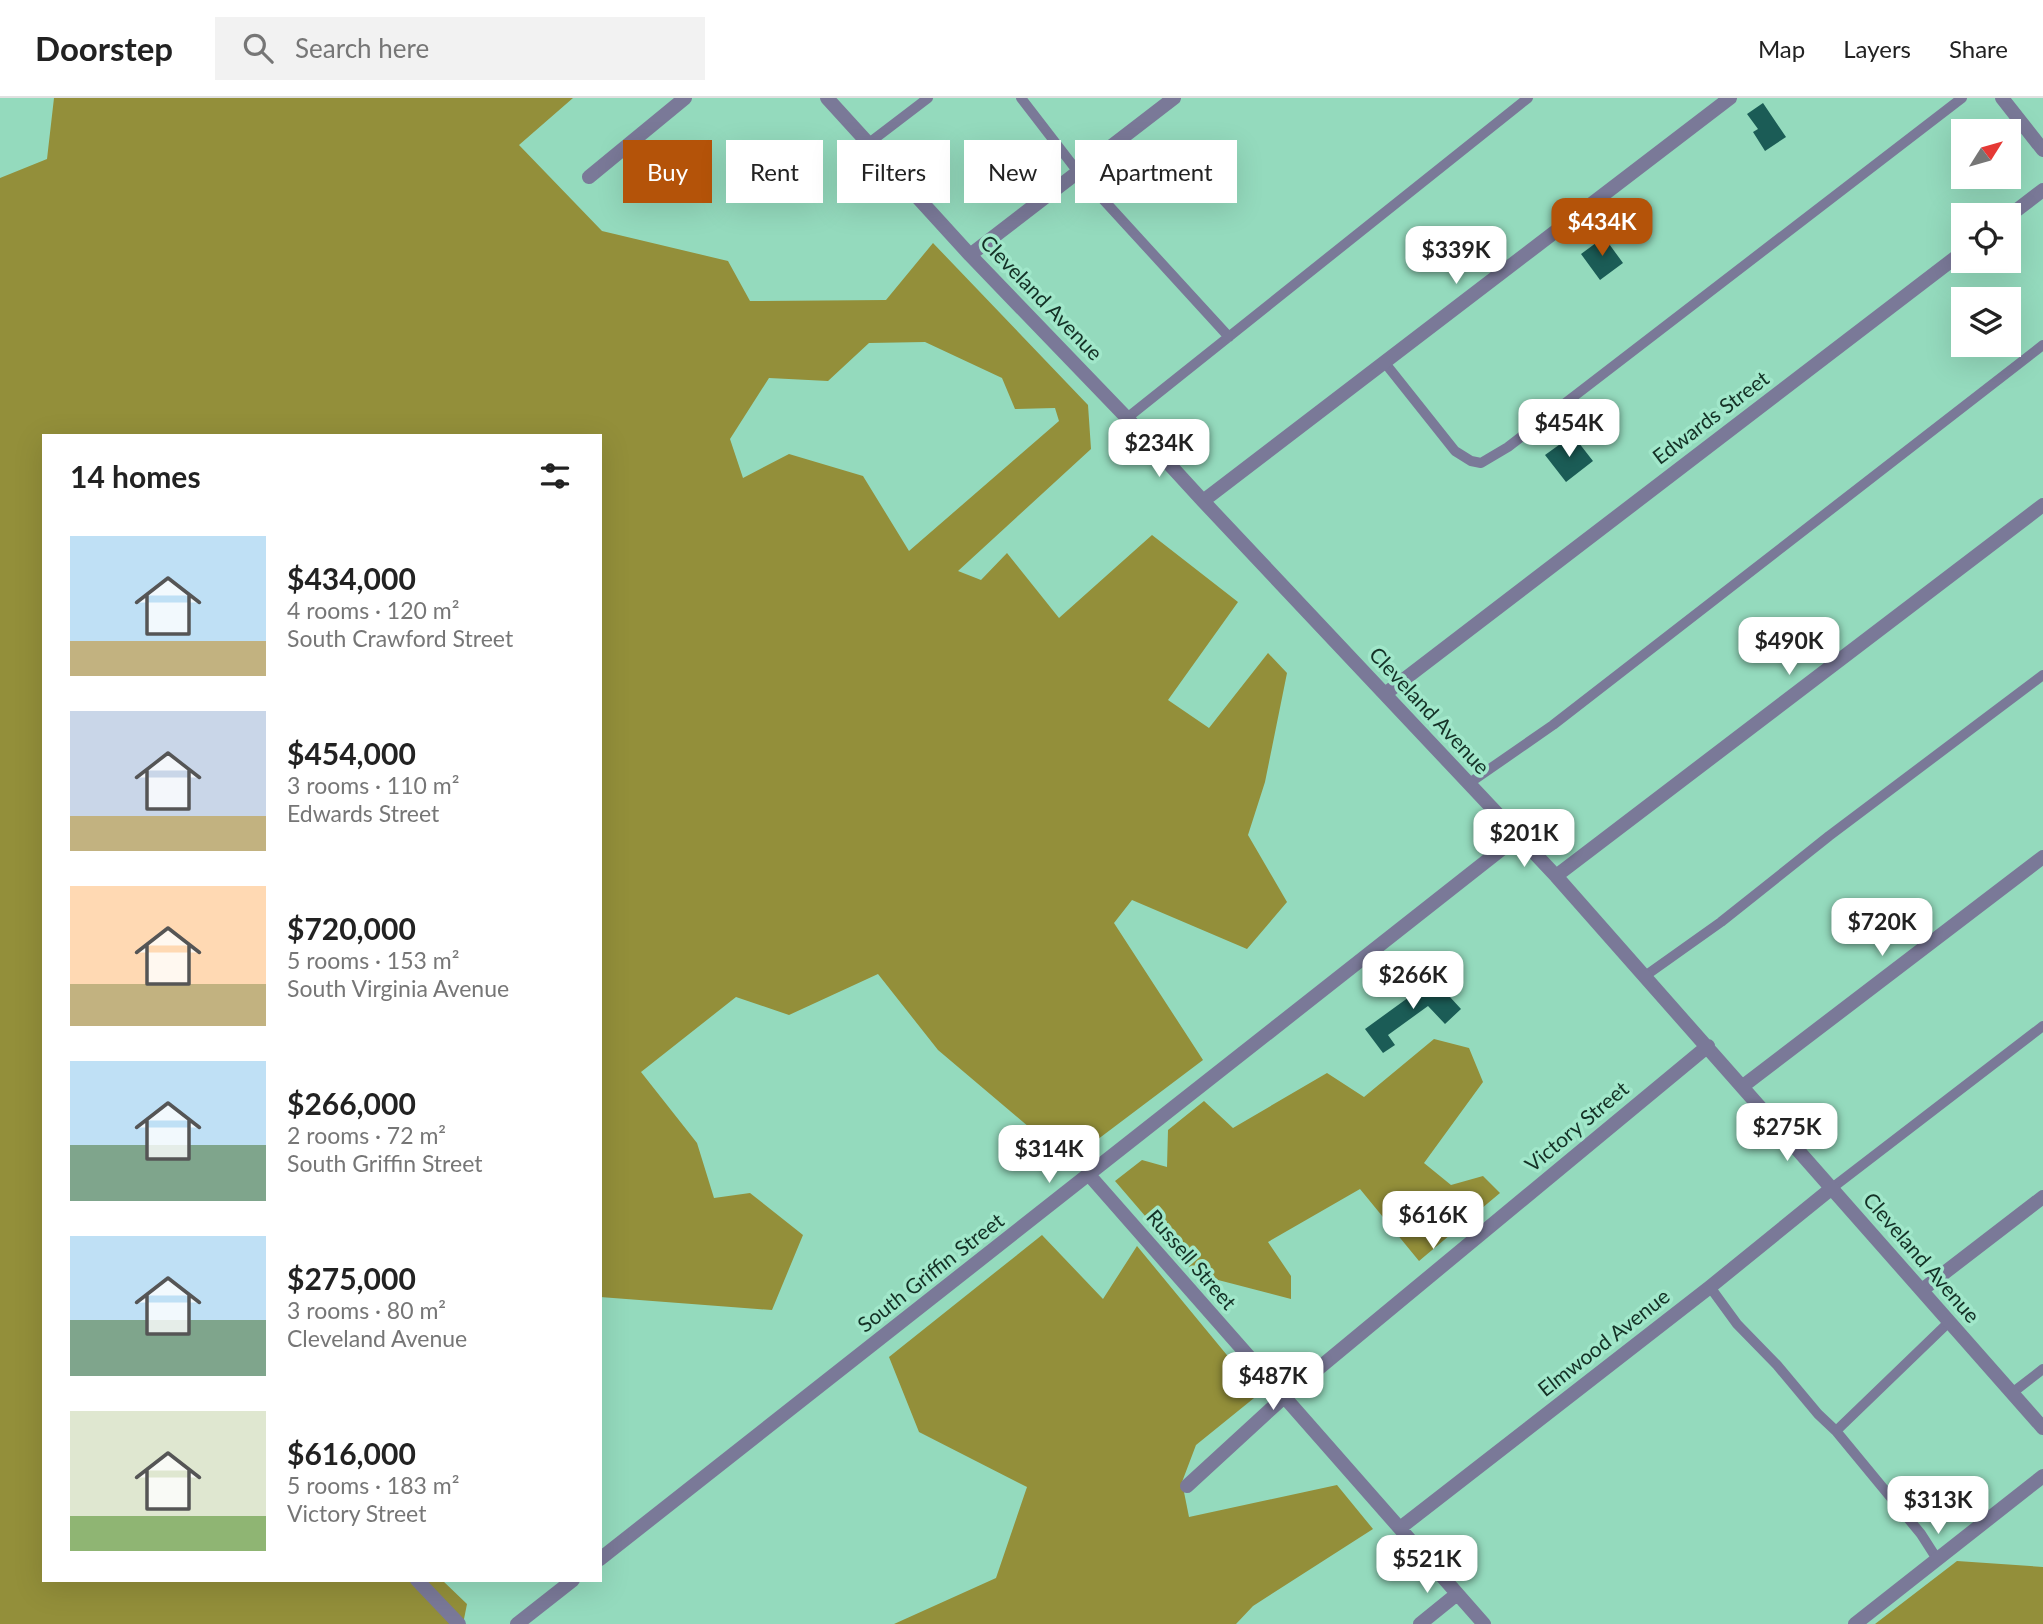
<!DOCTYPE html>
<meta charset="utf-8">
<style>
:root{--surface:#fff;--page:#f2f2f2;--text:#222;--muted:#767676;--line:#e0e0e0;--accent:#b45309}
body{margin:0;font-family:Lato,sans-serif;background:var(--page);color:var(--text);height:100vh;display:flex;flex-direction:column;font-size:26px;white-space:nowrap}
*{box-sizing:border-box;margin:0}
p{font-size:23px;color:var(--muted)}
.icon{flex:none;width:38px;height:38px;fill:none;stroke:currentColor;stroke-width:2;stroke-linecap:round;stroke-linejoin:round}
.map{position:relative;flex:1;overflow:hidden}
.side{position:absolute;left:42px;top:336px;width:560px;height:1148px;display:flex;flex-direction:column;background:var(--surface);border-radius:0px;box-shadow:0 7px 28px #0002}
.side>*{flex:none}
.hud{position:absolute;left:623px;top:42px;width:665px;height:63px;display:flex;gap:14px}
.needle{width:46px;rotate:53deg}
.controls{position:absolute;left:1951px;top:21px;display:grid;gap:14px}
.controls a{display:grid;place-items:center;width:70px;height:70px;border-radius:0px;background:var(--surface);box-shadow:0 7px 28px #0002;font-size:35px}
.price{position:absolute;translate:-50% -60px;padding:0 16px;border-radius:14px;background:#fff;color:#222;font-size:23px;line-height:46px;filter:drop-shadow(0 2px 4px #0008)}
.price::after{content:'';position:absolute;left:50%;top:42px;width:21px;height:16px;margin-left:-10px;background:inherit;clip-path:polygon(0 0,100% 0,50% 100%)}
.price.on{background:var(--accent);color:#fff}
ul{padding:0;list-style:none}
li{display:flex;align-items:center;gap:21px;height:175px;padding:0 28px}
li span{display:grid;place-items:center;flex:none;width:196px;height:140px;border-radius:0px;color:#555}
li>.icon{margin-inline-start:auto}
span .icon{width:84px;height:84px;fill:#fffc;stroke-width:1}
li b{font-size:30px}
h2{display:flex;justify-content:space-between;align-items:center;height:84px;padding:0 28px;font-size:30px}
.pill{padding:0 24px;border-radius:0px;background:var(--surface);box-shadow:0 7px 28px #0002;font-size:24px;line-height:63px}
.pill.on{background:var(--accent);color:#fff}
header{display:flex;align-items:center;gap:42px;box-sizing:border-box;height:98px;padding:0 35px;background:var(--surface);border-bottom:2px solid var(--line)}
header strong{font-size:33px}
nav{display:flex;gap:38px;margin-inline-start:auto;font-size:24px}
.search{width:490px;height:63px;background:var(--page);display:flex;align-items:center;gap:18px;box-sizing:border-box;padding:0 24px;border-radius:0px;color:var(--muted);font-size:26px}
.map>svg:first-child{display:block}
</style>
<header>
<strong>Doorstep</strong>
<div class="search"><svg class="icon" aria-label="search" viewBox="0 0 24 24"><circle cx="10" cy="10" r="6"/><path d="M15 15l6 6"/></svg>Search here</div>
<nav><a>Map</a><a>Layers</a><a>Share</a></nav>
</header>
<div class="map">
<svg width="2043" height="1526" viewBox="0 0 2043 1526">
<rect width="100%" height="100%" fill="#94dabd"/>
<path fill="#938f3a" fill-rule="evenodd" d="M54,0H573L519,47L602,133L728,163L750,203L886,202L933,145L1088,307L1091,351L958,473L981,482L1007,455L1059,520L1152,437L1238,504L1168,602L1209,630L1268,555L1287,575L1265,684L1248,737L1287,804L1247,851L1132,802L1114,825L1203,962L1069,1063L938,952L878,876L789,917L736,899L641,974L697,1045L714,1100L750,1095L803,1137L772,1212L600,1199V338H44V1482H442L467,1506L463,1526H0V80L47,61ZM925,244L1002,280L1015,311L1055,310L1059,323L909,453L863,378L789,356L743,380L730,341L769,280L828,283L869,245Z
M1434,941L1469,950L1483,984L1424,1065L1451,1087L1483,1078L1500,1095L1419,1163L1360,1091L1268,1144L1291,1178V1201L1195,1176L1115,1083L1142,1062L1167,1069L1168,1032L1204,1003L1233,1030L1327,975L1364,999Z
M1042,1137L1103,1201L1137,1148L1259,1296L1196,1347L1182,1384L1189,1419L1337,1387L1373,1431L1253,1508L1236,1526H894L996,1480L1027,1389L919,1334L889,1259Z
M1957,1463L2043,1469V1526H1875Z"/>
<path fill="#1b5c56" d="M1763,5L1786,39L1765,53L1753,34L1758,31L1747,16Z
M1604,139L1623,165L1600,182L1581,156Z
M1575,340L1593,363L1566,384L1545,357L1563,344L1567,346Z
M1428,875L1461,911L1445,926L1428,908L1388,937L1395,947L1383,955L1365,931L1416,894L1412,890Z"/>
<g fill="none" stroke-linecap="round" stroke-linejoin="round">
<path stroke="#7a7998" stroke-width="10" d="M1021,0L1078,74L1229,239
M869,45L928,0
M1385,265L1455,353L1471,363L1481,365L1508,349L1962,0
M1127,320L1528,0
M1468,686L1553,627L2043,247
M1645,878L1721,824L1829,738L2043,577
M1832,1090L2043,928
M1710,1189L1737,1226L1777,1267L1818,1316L1836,1333L1921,1436L1937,1461
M2012,1295L2043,1271
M1836,1333L1949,1224"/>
<path stroke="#7a7998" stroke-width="14" d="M827,0L970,157L1127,320L1203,403L1556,778L2043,1330
M2002,0L2043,52
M589,79L685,0
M2009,118L2043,92
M970,157L1174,0
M1203,403L1730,0
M1385,596L1964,153
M1556,778L2043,407
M1743,988L2043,759
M1090,1078L1484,1526
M1922,1192L2043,1099
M1187,1388L1284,1299L1708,948
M1400,1430L1710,1189L1832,1090
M600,1461L1517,739
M417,1482L459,1526
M517,1526L573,1482
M1420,1526L1457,1496
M1855,1526L2043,1378"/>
</g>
<g text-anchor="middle" stroke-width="7" stroke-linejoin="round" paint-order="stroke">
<g font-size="21" fill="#143126" stroke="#a1e7ca">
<text transform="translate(1041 200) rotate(46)" y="7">Cleveland Avenue</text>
<text transform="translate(1711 320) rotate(-37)" y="7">Edwards Street</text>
<text transform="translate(1429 613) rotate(47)" y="7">Cleveland Avenue</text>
<text transform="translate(1577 1029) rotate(-40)" y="7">Victory Street</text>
<text transform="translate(1921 1160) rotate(49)" y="7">Cleveland Avenue</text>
<text transform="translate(1191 1162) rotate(49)" y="7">Russell Street</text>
<text transform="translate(931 1175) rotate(-38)" y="7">South Griffin Street</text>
<text transform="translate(1604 1245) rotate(-38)" y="7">Elmwood Avenue</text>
</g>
</g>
</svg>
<div class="controls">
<a><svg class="needle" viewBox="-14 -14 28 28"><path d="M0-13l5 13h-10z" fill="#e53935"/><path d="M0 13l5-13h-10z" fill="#767676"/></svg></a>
<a><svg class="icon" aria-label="locate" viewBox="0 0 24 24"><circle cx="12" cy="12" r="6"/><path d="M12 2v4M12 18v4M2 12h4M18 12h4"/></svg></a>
<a><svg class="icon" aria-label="layers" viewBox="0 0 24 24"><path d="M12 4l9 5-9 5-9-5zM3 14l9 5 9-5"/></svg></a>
</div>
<b class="price on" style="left:1602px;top:160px">$434K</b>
<b class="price" style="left:1456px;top:188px">$339K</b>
<b class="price" style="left:1569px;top:361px">$454K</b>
<b class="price" style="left:1159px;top:381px">$234K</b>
<b class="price" style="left:1789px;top:579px">$490K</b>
<b class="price" style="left:1524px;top:771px">$201K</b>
<b class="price" style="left:1882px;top:860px">$720K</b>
<b class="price" style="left:1413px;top:913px">$266K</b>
<b class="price" style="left:1787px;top:1065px">$275K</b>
<b class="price" style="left:1049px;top:1087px">$314K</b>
<b class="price" style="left:1433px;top:1153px">$616K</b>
<b class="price" style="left:1273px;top:1314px">$487K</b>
<b class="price" style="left:1938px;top:1438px">$313K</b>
<b class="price" style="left:1427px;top:1497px">$521K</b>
<div class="hud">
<a class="pill on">Buy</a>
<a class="pill">Rent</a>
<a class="pill">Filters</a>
<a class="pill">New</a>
<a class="pill">Apartment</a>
</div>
<section class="side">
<h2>14 homes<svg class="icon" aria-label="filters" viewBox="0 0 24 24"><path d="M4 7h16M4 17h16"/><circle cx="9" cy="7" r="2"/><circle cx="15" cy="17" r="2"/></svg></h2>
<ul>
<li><span style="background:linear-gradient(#bfe0f5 75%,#c2b280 0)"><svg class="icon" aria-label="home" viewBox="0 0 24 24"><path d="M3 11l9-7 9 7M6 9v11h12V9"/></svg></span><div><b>$434,000</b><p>4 rooms · 120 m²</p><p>South Crawford Street</p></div></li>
<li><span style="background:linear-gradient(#c9d6e8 75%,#c2b280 0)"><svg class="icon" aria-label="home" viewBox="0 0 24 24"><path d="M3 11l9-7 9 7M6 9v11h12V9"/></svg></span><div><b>$454,000</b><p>3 rooms · 110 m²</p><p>Edwards Street</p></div></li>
<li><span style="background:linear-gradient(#ffd9b3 70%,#c2b280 0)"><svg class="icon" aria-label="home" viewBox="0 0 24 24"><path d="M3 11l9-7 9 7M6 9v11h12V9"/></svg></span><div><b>$720,000</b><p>5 rooms · 153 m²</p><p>South Virginia Avenue</p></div></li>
<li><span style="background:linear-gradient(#bfe0f5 60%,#7fa58c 0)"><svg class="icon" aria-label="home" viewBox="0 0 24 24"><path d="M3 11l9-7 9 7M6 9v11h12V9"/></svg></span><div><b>$266,000</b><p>2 rooms · 72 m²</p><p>South Griffin Street</p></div></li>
<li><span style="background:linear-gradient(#bfe0f5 60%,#7fa58c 0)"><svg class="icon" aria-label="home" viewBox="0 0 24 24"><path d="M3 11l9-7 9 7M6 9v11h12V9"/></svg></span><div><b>$275,000</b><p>3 rooms · 80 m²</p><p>Cleveland Avenue</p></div></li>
<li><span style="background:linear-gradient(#dfe7d0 75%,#8fb573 0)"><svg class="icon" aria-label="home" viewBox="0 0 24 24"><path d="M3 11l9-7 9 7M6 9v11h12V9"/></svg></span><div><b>$616,000</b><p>5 rooms · 183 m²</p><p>Victory Street</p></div></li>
</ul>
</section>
</div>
